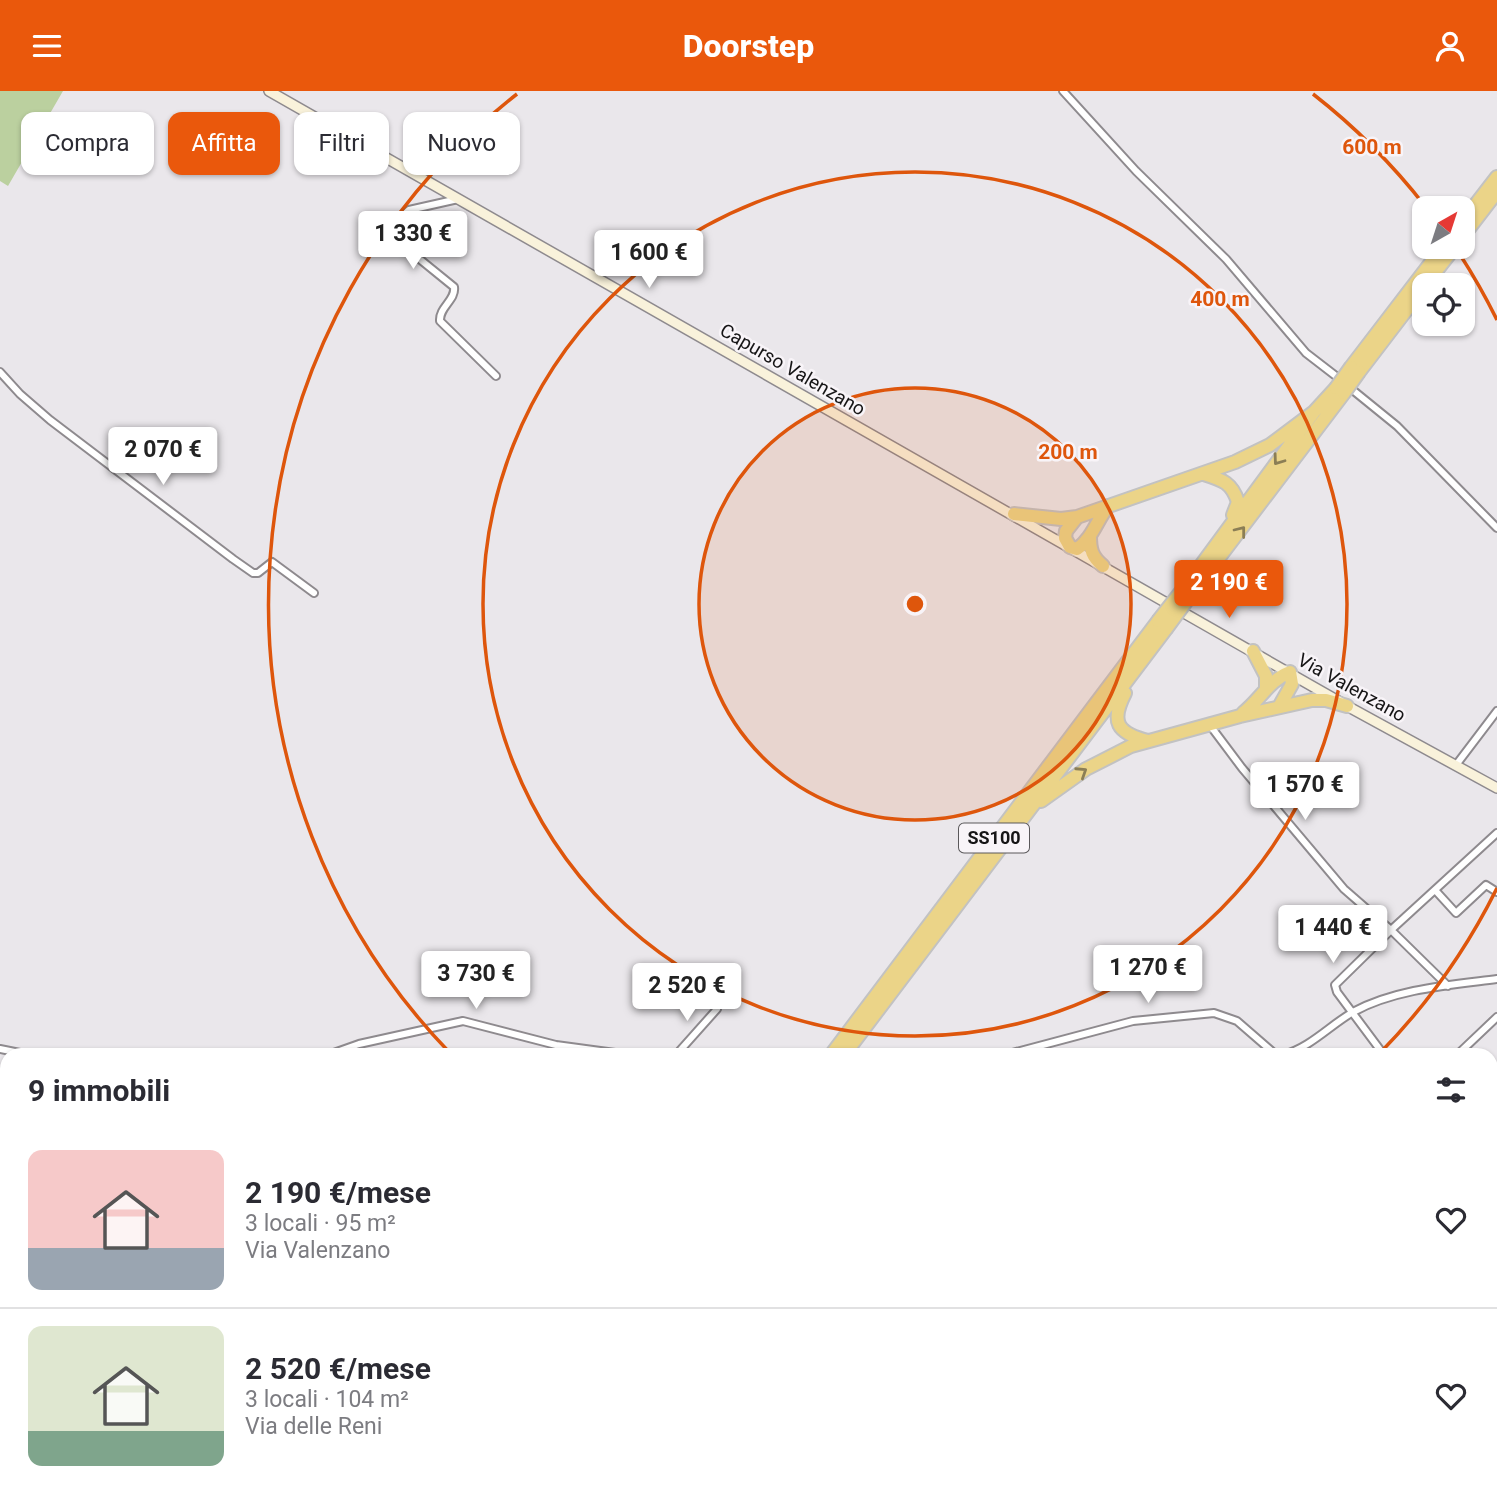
<!DOCTYPE html>
<html lang="it">
<meta charset="utf-8">
<style>
:root{--surface:#fff;--page:#f7f7f7;--text:#2b2b33;--muted:#7c7c81;--line:#e1e1e2;--accent:#ea580c}
body{margin:0;font-family:Roboto,sans-serif;background:var(--page);color:var(--text);height:100vh;display:flex;flex-direction:column;font-size:26px;white-space:nowrap}
*{box-sizing:border-box;margin:0}
p{font-size:23px;color:var(--muted)}
.icon{flex:none;width:38px;height:38px;fill:none;stroke:currentColor;stroke-width:2;stroke-linecap:round;stroke-linejoin:round}
.map{position:relative;flex:1;overflow:hidden}
.sheet{position:absolute;left:0px;top:957px;width:1498px;height:450px;display:flex;flex-direction:column;background:var(--surface);border-radius:21px 21px 0 0;box-shadow:0 2px 5px #0004}
.sheet>*{flex:none}
.hud{position:absolute;left:21px;top:21px;width:700px;height:63px;display:flex;gap:14px}
.needle{width:46px;rotate:39deg}
.buttons{position:absolute;left:1412px;top:105px;display:grid;gap:14px}
.buttons a{display:grid;place-items:center;width:63px;height:63px;border-radius:14px;background:var(--surface);box-shadow:0 2px 5px #0004;font-size:35px}
.price{position:absolute;translate:-50% -60px;padding:0 16px;border-radius:7px;background:#fff;color:#222;font-size:23px;line-height:46px;filter:drop-shadow(0 2px 4px #0008)}
.price::after{content:'';position:absolute;left:50%;top:42px;width:21px;height:16px;margin-left:-10px;background:inherit;clip-path:polygon(0 0,100% 0,50% 100%)}
.price.current{background:var(--accent);color:#fff}
ul{padding:0;list-style:none}
li{display:flex;align-items:center;gap:21px;height:175px;padding:0 28px}
li+li{border-top:2px solid var(--line)}
li span{display:grid;place-items:center;flex:none;width:196px;height:140px;border-radius:14px;color:#555}
li>.icon{margin-inline-start:auto}
span .icon{width:84px;height:84px;fill:#fffc;stroke-width:1}
li b{font-size:30px}
h2{display:flex;justify-content:space-between;align-items:center;height:84px;padding:0 28px;font-size:30px}
.chip{padding:0 24px;border-radius:14px;background:var(--surface);box-shadow:0 2px 5px #0004;font-size:24px;line-height:63px}
.chip.current{background:var(--accent);color:#fff}
header{display:flex;justify-content:space-between;align-items:center;height:91px;padding:0 28px;background:var(--accent);color:#fff;font-size:32px;font-weight:800}
.map>svg:first-child{display:block}
</style>
<header><svg class="icon" aria-label="menu" viewBox="0 0 24 24"><path d="M4 6h16M4 12h16M4 18h16"/></svg>Doorstep<svg class="icon" aria-label="person" viewBox="0 0 24 24"><circle cx="12" cy="8" r="4"/><path d="M4 21q1-7 8-7t8 7"/></svg></header>
<div class="map">
<svg width="1497" height="1406" viewBox="0 0 1497 1406">
<rect width="100%" height="100%" fill="#eae7eb"/>
<path fill="#bbd09f" d="M0,0H63L8,95L0,90Z
M1491,1341L1497,1346V1406H1318L1325,1400H1491Z"/>
<g fill="none" stroke-linecap="round" stroke-linejoin="round">
<defs>
<path id="street" d="M1063,0L1136,80L1226,168L1306,262L1341,289
M458,108L409,119L387,138L390,144L454,196C456,209 439,216 440,230L496,285
M0,281L20,303L50,329L233,468L253,482H258L272,471L314,502
M1349,296L1397,335L1497,437
M1209,633L1242,677L1344,798L1391,839L1448,895
M1456,674L1497,620
M1435,799L1456,822L1486,794L1497,801
M0,958L30,964
M328,964L359,953L463,930L556,954L630,964
M676,964L717,918
M1005,964L1133,930L1214,922L1237,930L1275,963L1283,964
M1283,964C1311,956 1329,935 1353,921C1395,898 1450,894 1497,888
M1384,964L1337,901L1335,894L1391,839L1497,742
M1457,964L1497,926
M1491,1018L1497,1024
M1491,1100L1497,1107
M1491,1166L1497,1172
M0,1321L7,1315
M1491,1325L1497,1331
M1149,1400L1156,1406
M1255,1400L1262,1406
M177,1406L182,1400"/>
<path id="secondary" d="M269,0L1347,615L1497,697
M1491,1241L1497,1235
M690,1400L694,1406
M1300,1406L1307,1400"/>
<path id="highway" d="M1463,130L1497,86
M1463,145L1497,101
M1425,194L1455,156
M1351,276L1443,156
M1359,281L1424,196
M1204,383C1223,389 1232,392 1238,411L1233,424
M1014,423L1061,428L1077,426L1235,371L1270,354L1314,321
M1077,426L1066,440L1065,447L1070,456L1077,458C1092,448 1097,429 1108,415
M1090,445C1090,459 1092,466 1103,475
M1191,488L1314,321L1336,297
M1199,493L1344,302
M1253,560L1266,585V597
M1125,602C1110,631 1117,642 1148,650
M1243,622C1260,609 1269,589 1290,581L1292,593L1279,616
M1041,710L1086,678L1131,655L1240,625L1312,609H1326L1347,615
M831,964L1158,530
M844,964L1166,538
M499,1406L503,1400
M510,1406L514,1400"/>
</defs>
<use href="#street" stroke="#8e8a8e" stroke-width="10"/>
<use href="#secondary" stroke="#8e8a8e" stroke-width="12"/>
<use href="#highway" stroke="#c2c2c2" stroke-width="16"/>
<use href="#street" stroke="#fff" stroke-width="6"/>
<use href="#secondary" stroke="#f9f2db" stroke-width="9"/>
<use href="#highway" stroke="#ebd488" stroke-width="12"/>
<defs>
<path id="highway-bridge" d="M1336,297L1351,276
M1344,302L1359,281
M1158,530L1191,488
M1166,538L1199,493"/>
</defs>
<use href="#highway-bridge" stroke="#c2c2c2" stroke-width="16" stroke-linecap="butt"/>
<use href="#highway-bridge" stroke="#ebd488" stroke-width="12"/>
</g>
<defs><path id="oneway-chevron" d="M-2-3.5L2.5 0L-2 3.5" fill="none" stroke-width="1.6" stroke-linecap="round" stroke-linejoin="round" transform="scale(1.75)"/></defs>
<g stroke="#8b7e55">
<use href="#oneway-chevron" transform="translate(1278 369) rotate(126)"/>
<use href="#oneway-chevron" transform="translate(1241 440) rotate(-52)"/>
<use href="#oneway-chevron" transform="translate(1082 681) rotate(-33)"/>
</g>
<circle cx="915" cy="513" r="216" fill="#de560c" fill-opacity=".12"/>
<g fill="none" stroke="#de560c" stroke-width="3.5">
<circle cx="915" cy="513" r="216"/>
<circle cx="915" cy="513" r="432"/>
<path d="M1497 797A647 647 0 0 1 1380 962M450 962A647 647 0 0 1 517 3M1313 3A647 647 0 0 1 1425 115M1455 156A647 647 0 0 1 1497 229"/>
</g>
<g text-anchor="middle" stroke-width="5" stroke-linejoin="round" paint-order="stroke">
<rect fill="#f8f4f8" stroke="#5a585a" stroke-width="2" x="959" y="732.5" width="70" height="29" rx="5"/>
<g font-size="18" font-weight="bold" fill="#161516">
<text x="994" y="753">SS100</text>
</g>
<g font-size="19" fill="#161516" stroke="#f8f4f8">
<text transform="translate(793 278) rotate(30)" y="7">Capurso Valenzano</text>
<text transform="translate(1352 596) rotate(29)" y="7">Via Valenzano</text>
</g>
</g>
<circle cx="915" cy="513" r="10" fill="#de560c" stroke="#f8f4f8" stroke-width="3.5"/>
<g font-size="21" text-anchor="middle" font-weight="bold" fill="#de560c" stroke="#f8f4f8" stroke-width="5" stroke-linejoin="round" paint-order="stroke">
<text x="1372" y="63">600 m</text>
<text x="1220" y="215">400 m</text>
<text x="1068" y="368">200 m</text>
</g>
</svg>
<div class="buttons">
<a><svg class="needle" viewBox="-14 -14 28 28"><path d="M0-13l5 13h-10z" fill="#e53935"/><path d="M0 13l5-13h-10z" fill="#7c7c81"/></svg></a>
<a><svg class="icon" aria-label="locate" viewBox="0 0 24 24"><circle cx="12" cy="12" r="6"/><path d="M12 2v4M12 18v4M2 12h4M18 12h4"/></svg></a>
</div>
<b class="price" style="left:413px;top:180px">1 330 €</b>
<b class="price" style="left:649px;top:199px">1 600 €</b>
<b class="price" style="left:163px;top:396px">2 070 €</b>
<b class="price current" style="left:1229px;top:529px">2 190 €</b>
<b class="price" style="left:1305px;top:731px">1 570 €</b>
<b class="price" style="left:1333px;top:874px">1 440 €</b>
<b class="price" style="left:1148px;top:914px">1 270 €</b>
<b class="price" style="left:476px;top:920px">3 730 €</b>
<b class="price" style="left:687px;top:932px">2 520 €</b>
<div class="hud">
<a class="chip">Compra</a>
<a class="chip current">Affitta</a>
<a class="chip">Filtri</a>
<a class="chip">Nuovo</a>
</div>
<section class="sheet">
<h2>9 immobili<svg class="icon" aria-label="filters" viewBox="0 0 24 24"><path d="M4 7h16M4 17h16"/><circle cx="9" cy="7" r="2"/><circle cx="15" cy="17" r="2"/></svg></h2>
<ul>
<li><span style="background:linear-gradient(#f6c9c9 70%,#9aa5b1 0)"><svg class="icon" aria-label="home" viewBox="0 0 24 24"><path d="M3 11l9-7 9 7M6 9v11h12V9"/></svg></span><div><b>2 190 €/mese</b><p>3 locali · 95 m²</p><p>Via Valenzano</p></div><svg class="icon" aria-label="heart" viewBox="0 0 24 24"><path d="M12 20l-8-8c-3-5 5-10 8-4 3-6 11-1 8 4z"/></svg></li>
<li><span style="background:linear-gradient(#dfe7d0 75%,#7fa58c 0)"><svg class="icon" aria-label="home" viewBox="0 0 24 24"><path d="M3 11l9-7 9 7M6 9v11h12V9"/></svg></span><div><b>2 520 €/mese</b><p>3 locali · 104 m²</p><p>Via delle Reni</p></div><svg class="icon" aria-label="heart" viewBox="0 0 24 24"><path d="M12 20l-8-8c-3-5 5-10 8-4 3-6 11-1 8 4z"/></svg></li>
</ul>
</section>
</div>
